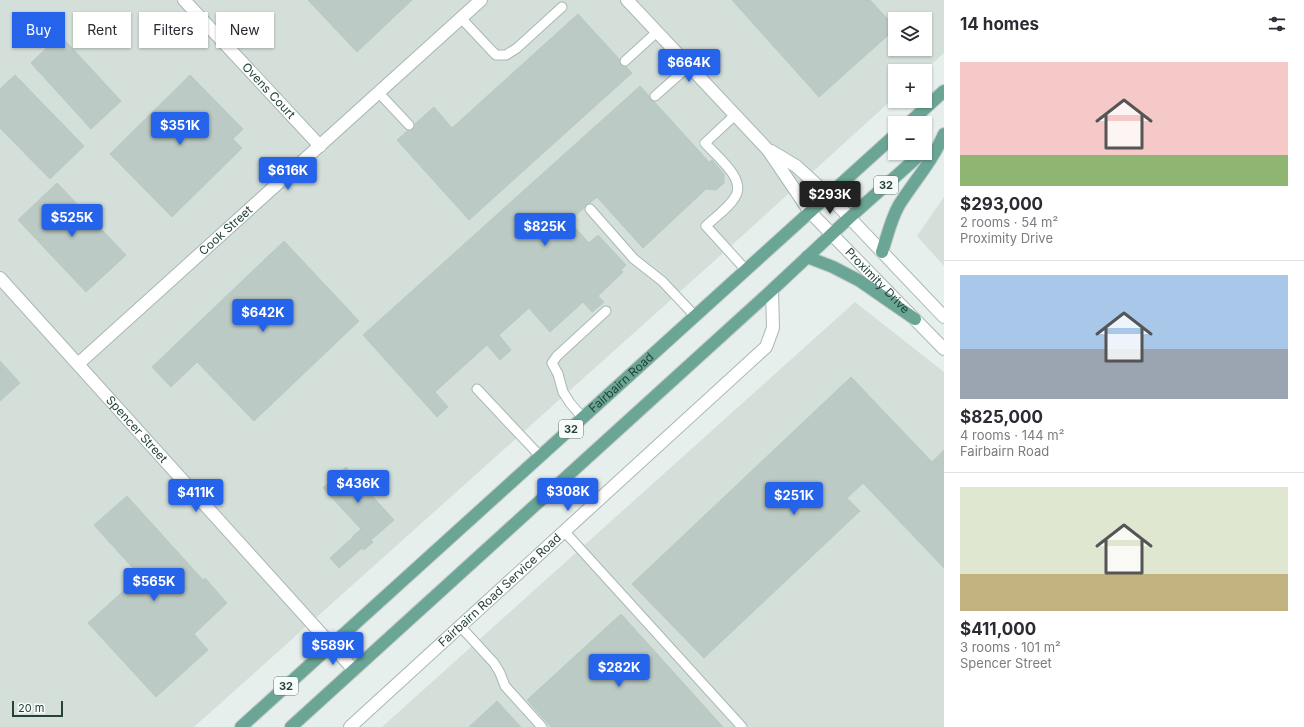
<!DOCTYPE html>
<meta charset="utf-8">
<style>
:root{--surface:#fff;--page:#f7f7f7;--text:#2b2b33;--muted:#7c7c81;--line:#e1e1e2;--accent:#2563eb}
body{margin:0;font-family:Inter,sans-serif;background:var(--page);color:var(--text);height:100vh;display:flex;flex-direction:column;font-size:15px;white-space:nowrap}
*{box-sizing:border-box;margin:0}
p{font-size:13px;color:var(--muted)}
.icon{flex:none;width:22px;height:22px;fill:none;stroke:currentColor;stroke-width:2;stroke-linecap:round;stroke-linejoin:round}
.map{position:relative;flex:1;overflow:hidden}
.drawer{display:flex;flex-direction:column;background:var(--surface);width:360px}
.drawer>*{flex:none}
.top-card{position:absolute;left:12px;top:12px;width:380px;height:36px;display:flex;gap:8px}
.controls{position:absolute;left:888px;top:12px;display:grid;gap:8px}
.controls a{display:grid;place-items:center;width:44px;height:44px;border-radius:0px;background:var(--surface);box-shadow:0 1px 3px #0004;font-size:20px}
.scale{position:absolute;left:12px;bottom:10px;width:51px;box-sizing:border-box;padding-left:4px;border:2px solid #24423a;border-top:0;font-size:11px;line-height:14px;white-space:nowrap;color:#24423a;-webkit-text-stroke:3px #f7fbf9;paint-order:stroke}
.price{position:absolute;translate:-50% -34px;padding:0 9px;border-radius:4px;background:var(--accent);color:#fff;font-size:13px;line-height:26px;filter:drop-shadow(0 1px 2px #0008)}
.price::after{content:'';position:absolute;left:50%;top:24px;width:12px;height:9px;margin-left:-6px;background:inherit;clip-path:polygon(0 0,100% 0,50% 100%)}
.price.selected{background:#222;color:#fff}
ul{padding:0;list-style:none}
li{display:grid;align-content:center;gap:8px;height:212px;padding:0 16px}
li+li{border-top:1px solid var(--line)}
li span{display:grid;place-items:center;height:124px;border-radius:0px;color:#555}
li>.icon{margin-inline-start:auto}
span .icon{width:72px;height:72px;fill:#fffc;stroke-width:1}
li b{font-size:17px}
h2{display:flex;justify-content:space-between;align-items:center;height:48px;padding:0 16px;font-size:17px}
.pill{padding:0 14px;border-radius:0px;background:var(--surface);box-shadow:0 1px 3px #0004;font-size:14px;line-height:36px}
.pill.selected{background:var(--accent);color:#fff}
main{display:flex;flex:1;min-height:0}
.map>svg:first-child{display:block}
</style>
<main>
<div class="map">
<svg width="944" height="727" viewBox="0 0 944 727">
<rect width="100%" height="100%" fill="#e6efeb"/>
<path fill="#d4dfda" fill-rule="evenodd" d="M0,0H944V53L924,71H895V97L722,254L194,727H0ZM895,19H925V49H895Z
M944,197V266L917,236Z
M855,302L944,372V727H382Z"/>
<path fill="#bbcac4" stroke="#b8c9c2" d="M308,0H412L357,52Z
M732,0H870L895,27V29L819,97Z
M578,14L632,73L469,220L397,140L434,107L452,128Z
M60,35L121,101L91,129L31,63Z
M15,75L84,146L50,179L0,128V89Z
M190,75L243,129L233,139L242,148L172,217L110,154Z
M640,86L709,162L712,160L724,174V183L716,190L706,189L643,248L597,197L569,221L589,243L598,235L626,265L621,270L623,272L598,296L604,302L592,312L583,302L550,332L529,308L499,335L511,350L500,360L487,345L435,392L448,407L437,417L363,335Z
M57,183L126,255L86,292L18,220Z
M284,241L359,321L254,421L197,362L171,387L152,367Z
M0,361L20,383L0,401Z
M851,377L932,462L944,450V568L863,483L847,498L860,511L704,658L632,584Z
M346,467L394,520L371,540L323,488Z
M127,496L203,580L205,578L227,603L194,634L208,650L156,697L88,623L140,576L94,525Z
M361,529L373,542L364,550L352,537Z
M352,538L362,548L339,568L330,558Z
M621,614L723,727H551L527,700Z
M497,701L521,727H469Z"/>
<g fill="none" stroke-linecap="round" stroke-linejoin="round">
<defs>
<path id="service" d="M461,18L491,50L496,55H506L517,48L562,7
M625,61L657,32
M379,93L409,125
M655,96L689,66
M735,115L705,143C716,156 747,179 735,197C729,208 715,217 706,226L746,270
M590,209L634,259L662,281L695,316
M477,389L540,456
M583,418L570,403L563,392L558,374L552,363L557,356L606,311
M564,531L742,727
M460,626L494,663L500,673L505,686L542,727"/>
<g id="minor">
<path id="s1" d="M184,0L320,146"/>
<path id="s2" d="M627,0L768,150L810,212L944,349"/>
<path d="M771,151L796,166L828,195L944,317"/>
<path id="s3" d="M0,278L354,670"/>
<path id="s4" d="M78,364L481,0"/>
<path id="s5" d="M350,727L766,347L773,328L772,290"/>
</g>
<g id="primary">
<path d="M909,123L944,91"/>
<path d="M882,252C887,237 891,219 899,205C915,180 932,162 944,134"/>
<path d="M807,257L833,267L860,281L915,319"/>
<path id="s6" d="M241,727L895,135"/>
<path d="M291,727L772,290L849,218L922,153"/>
</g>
</defs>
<use href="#service" stroke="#a8b8b2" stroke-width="11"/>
<use href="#minor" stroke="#a8b8b2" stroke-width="14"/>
<use href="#primary" stroke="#c2cac8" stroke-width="14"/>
<use href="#service" stroke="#fff" stroke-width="9"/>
<use href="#minor" stroke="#fff" stroke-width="12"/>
<use href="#primary" stroke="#6aa596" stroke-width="12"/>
</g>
<g text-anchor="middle" stroke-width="4" stroke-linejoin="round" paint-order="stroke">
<g fill="#f7fbf9" stroke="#637a73" stroke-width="1">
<rect x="874" y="176" width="24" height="18" rx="3"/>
<rect x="559" y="420" width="24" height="18" rx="3"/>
<rect x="274" y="677" width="24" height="18" rx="3"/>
</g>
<g font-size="11" font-weight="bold" fill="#24423a">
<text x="886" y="189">32</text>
<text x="571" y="433">32</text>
<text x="286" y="690">32</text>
</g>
<g font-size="12" fill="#24423a" stroke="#f7fbf9">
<text dy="4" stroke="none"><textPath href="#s1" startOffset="124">Ovens Court</textPath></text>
<text dy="4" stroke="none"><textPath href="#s4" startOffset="199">Cook Street</textPath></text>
<text dy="4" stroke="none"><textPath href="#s2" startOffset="377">Proximity Drive</textPath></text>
<text dy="4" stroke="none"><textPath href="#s6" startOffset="513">Fairbairn Road</textPath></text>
<text dy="4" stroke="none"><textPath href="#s3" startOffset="204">Spencer Street</textPath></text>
<text dy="4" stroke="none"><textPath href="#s5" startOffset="203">Fairbairn Road Service Road</textPath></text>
</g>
</g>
</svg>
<div class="controls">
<a><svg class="icon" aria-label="layers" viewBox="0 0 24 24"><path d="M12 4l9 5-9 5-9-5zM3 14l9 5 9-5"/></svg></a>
<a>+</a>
<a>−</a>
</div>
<div class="scale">20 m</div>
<b class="price" style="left:689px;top:83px">$664K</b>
<b class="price" style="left:180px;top:146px">$351K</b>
<b class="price" style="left:288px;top:191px">$616K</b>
<b class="price selected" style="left:830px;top:215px">$293K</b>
<b class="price" style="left:72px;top:238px">$525K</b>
<b class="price" style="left:545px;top:247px">$825K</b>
<b class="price" style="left:263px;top:333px">$642K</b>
<b class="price" style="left:358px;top:504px">$436K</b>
<b class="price" style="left:568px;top:512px">$308K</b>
<b class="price" style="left:196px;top:513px">$411K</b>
<b class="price" style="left:794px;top:516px">$251K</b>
<b class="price" style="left:154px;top:602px">$565K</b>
<b class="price" style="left:333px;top:666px">$589K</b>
<b class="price" style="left:619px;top:688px">$282K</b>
<div class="top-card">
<a class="pill selected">Buy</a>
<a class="pill">Rent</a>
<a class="pill">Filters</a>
<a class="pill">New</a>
</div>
</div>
<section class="drawer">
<h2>14 homes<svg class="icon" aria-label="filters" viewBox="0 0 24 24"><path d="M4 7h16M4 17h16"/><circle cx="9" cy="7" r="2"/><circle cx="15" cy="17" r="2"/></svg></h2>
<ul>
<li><span style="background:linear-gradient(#f6c9c9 75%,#8fb573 0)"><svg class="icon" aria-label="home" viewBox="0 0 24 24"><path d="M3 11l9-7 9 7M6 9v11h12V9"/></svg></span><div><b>$293,000</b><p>2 rooms · 54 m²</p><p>Proximity Drive</p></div></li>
<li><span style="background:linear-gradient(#a9c7e8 60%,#9aa5b1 0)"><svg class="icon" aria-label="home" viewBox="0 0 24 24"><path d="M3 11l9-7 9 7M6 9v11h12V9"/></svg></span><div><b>$825,000</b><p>4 rooms · 144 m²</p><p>Fairbairn Road</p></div></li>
<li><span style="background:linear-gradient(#dfe7d0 70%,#c2b280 0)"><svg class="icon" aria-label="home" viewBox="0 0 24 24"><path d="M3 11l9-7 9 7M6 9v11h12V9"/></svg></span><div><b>$411,000</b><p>3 rooms · 101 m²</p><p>Spencer Street</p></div></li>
</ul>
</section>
</main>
